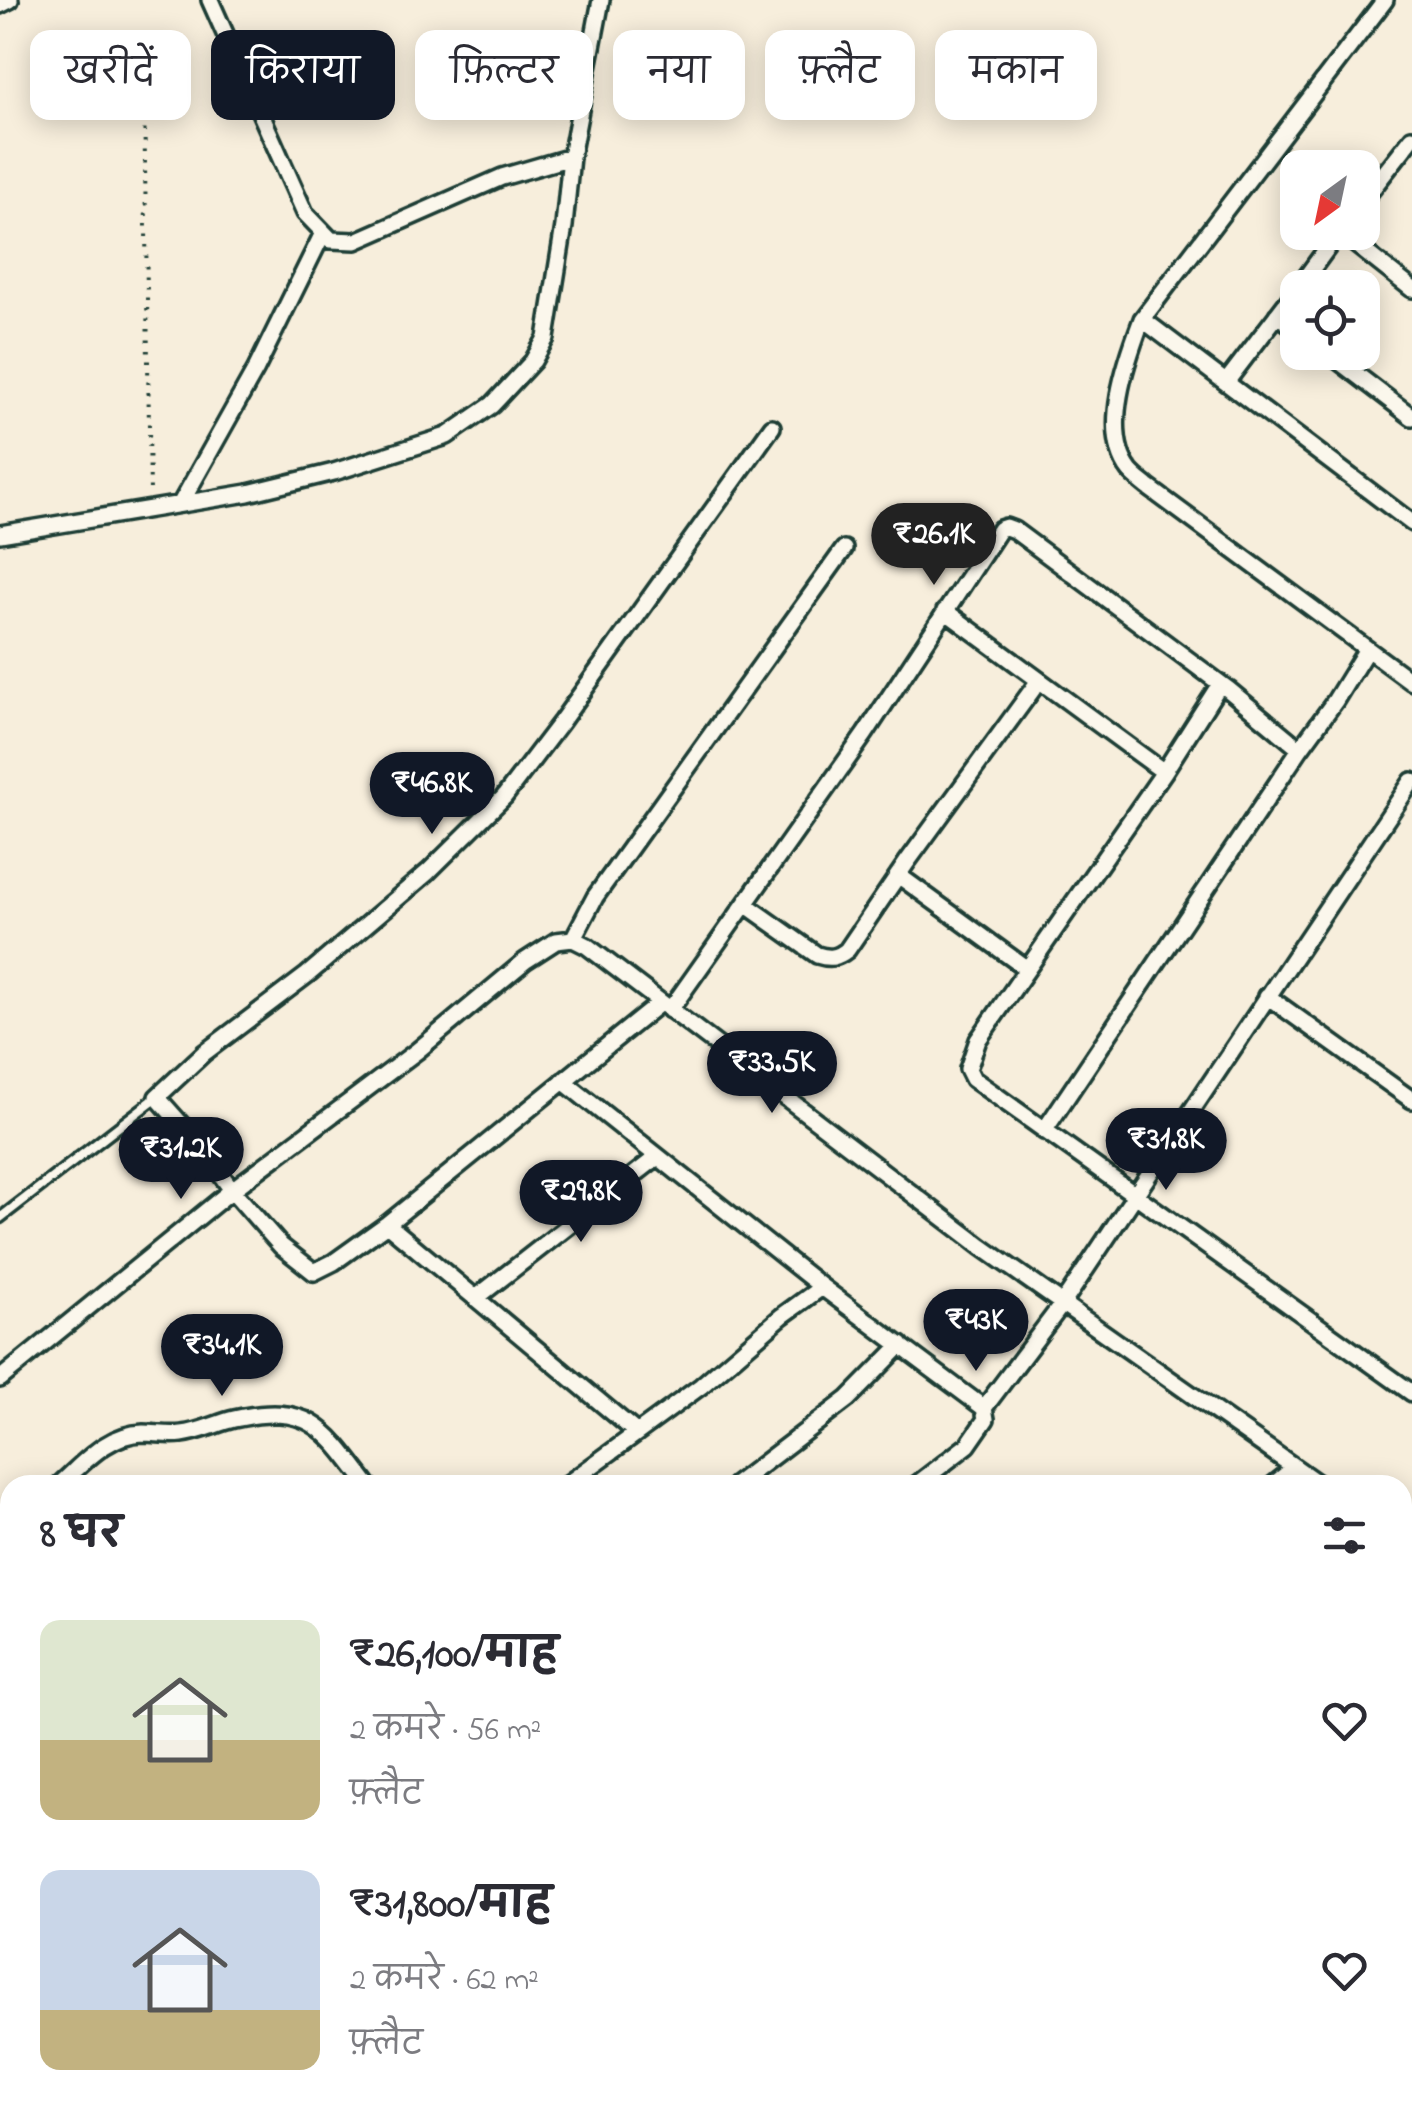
<!DOCTYPE html>
<html lang="hi">
<meta charset="utf-8">
<style>
:root{--surface:#fff;--page:#f2f2f3;--text:#2b2b33;--muted:#7c7c81;--accent:#111827}
body{margin:0;font-family:"Indie Flower","Playpen Sans Deva",sans-serif;background:var(--page);color:var(--text);height:100vh;display:flex;flex-direction:column;font-size:38px;white-space:nowrap}
*{box-sizing:border-box;margin:0}
p{font-size:32px;color:var(--muted)}
.icon{flex:none;width:55px;height:55px;fill:none;stroke:currentColor;stroke-width:2;stroke-linecap:round;stroke-linejoin:round}
.map{position:relative;flex:1;overflow:hidden}
.sheet{position:absolute;left:0px;top:1475px;width:1412px;height:640px;display:flex;flex-direction:column;background:var(--surface);border-radius:30px 30px 0 0;box-shadow:0 5px 25px #0003}
.sheet>*{flex:none}
.banner{position:absolute;left:30px;top:30px;width:1352px;height:90px;display:flex;gap:20px}
.needle{width:65px;rotate:213deg}
.fabs{position:absolute;left:1280px;top:150px;display:grid;gap:20px}
.fabs a{display:grid;place-items:center;width:100px;height:100px;border-radius:20px;background:var(--surface);box-shadow:0 5px 25px #0003;font-size:50px}
.price{position:absolute;translate:-50% -85px;padding:0 22px;border-radius:35px;background:var(--accent);color:#fff;font-size:32px;line-height:65px;filter:drop-shadow(0 2px 5px #0008)}
.price::after{content:'';position:absolute;left:50%;top:60px;width:30px;height:22px;margin-left:-15px;background:inherit;clip-path:polygon(0 0,100% 0,50% 100%)}
.price.selected{background:#222;color:#fff}
ul{padding:0;list-style:none}
li{display:flex;align-items:center;gap:30px;height:250px;padding:0 40px}
li span{display:grid;place-items:center;flex:none;width:280px;height:200px;border-radius:20px;color:#555}
li>.icon{margin-inline-start:auto}
span .icon{width:120px;height:120px;fill:#fffc;stroke-width:1}
li b{font-size:42px}
h2{display:flex;justify-content:space-between;align-items:center;height:120px;padding:0 40px;font-size:42px}
.chip{padding:0 35px;border-radius:20px;background:var(--surface);box-shadow:0 5px 25px #0003;font-size:35px;line-height:90px}
.chip.selected{background:var(--accent);color:#fff}
.map>svg:first-child{display:block}
</style>
<div class="map">
<svg width="1412" height="2115" viewBox="0 0 1412 2115">
<rect width="100%" height="100%" fill="#f7eedc"/>
<filter id="ink" filterUnits="userSpaceOnUse"><feTurbulence type="fractalNoise" baseFrequency=".01" numOctaves="2"/><feDisplacementMap in="SourceGraphic" scale="20" xChannelSelector="R" yChannelSelector="G"/><feConvolveMatrix kernelMatrix="1 2 1 2 8 2 1 2 1" color-interpolation-filters="sRGB"/></filter>
<g filter="url(#ink)">
<g fill="none" stroke-linecap="round" stroke-linejoin="round">
<defs>
<path id="service" d="M0,1218L157,1097
M1402,1792L1412,1786
M1402,2050L1412,2059
M658,2105L662,2115
M1341,2115L1356,2105"/>
<path id="minor" d="M210,0L305,213L331,240L356,241L502,177L571,157
M1385,0L1142,319C1127,359 1100,432 1130,471C1135,477 1142,482 1148,487L1412,682
M0,5L10,0
M1362,202L1412,138
M1340,232L1412,289
M1298,288L1339,232
M1277,315L1298,330
M1142,319L1412,523
M1327,352L1412,417
M1227,381L1298,288
M772,427L561,722L504,797L428,872L307,975L204,1053L157,1097L198,1143L232,1190L417,1051L525,961L556,941L573,939L587,946L982,1247L1320,1485
M181,503L256,369L323,233
M0,534L248,493L334,472L447,436L492,405L533,361L546,338L564,226L571,157L601,0
M945,611L1164,772
M1220,684L1164,772L978,1040L968,1069L973,1079L1412,1393
M898,875L1027,969
M745,904L817,955C830,959 837,958 847,950L907,862L1038,682
M573,939L595,897L844,549
M1267,996L1412,1100
M670,1010L865,734L1000,529L1006,527L1014,530L1229,690L1300,749
M563,1081L822,1287L984,1408L986,1419L968,1445L916,1485
M1044,1131L1300,749L1335,701L1367,649
M387,1224L637,1433
M476,1298L657,1157
M0,1379L232,1190L281,1246L314,1272L334,1262L387,1224L660,1003
M984,1408L1063,1303L1412,781
M59,1485C84,1463 107,1434 143,1433C156,1433 169,1436 182,1434C200,1432 217,1423 234,1419C310,1402 326,1429 368,1485
M566,1485L701,1386L782,1316L822,1287
M735,1485L848,1399L901,1345
M1273,1485L1294,1468
M1402,1529L1412,1525
M0,1535L10,1526
M0,1555L10,1572
M243,2105L247,2115
M361,2105L364,2115
M931,2105L934,2115
M1030,2105L1033,2115
M177,2115L202,2105"/>
<path id="secondary" d="M0,1901L10,1924
M0,1962L10,1986
M61,2105L65,2115
M88,2105L92,2115"/>
</defs>
<use href="#service" stroke="#1f3d34" stroke-width="15"/>
<use href="#minor" stroke="#1f3d34" stroke-width="22"/>
<use href="#secondary" stroke="#1f3d34" stroke-width="28"/>
<path stroke="#1f3d34" stroke-width="4" stroke-dasharray="2.5 8" stroke-linecap="butt" d="M144,98L150,494"/>
<use href="#service" stroke="#fbf7ec" stroke-width="8"/>
<use href="#minor" stroke="#fbf7ec" stroke-width="15"/>
<use href="#secondary" stroke="#fbf7ec" stroke-width="20"/>
</g>
</g>
</svg>
<div class="fabs">
<a><svg class="needle" viewBox="-14 -14 28 28"><path d="M0-13l5 13h-10z" fill="#e53935"/><path d="M0 13l5-13h-10z" fill="#7c7c81"/></svg></a>
<a><svg class="icon" aria-label="locate" viewBox="0 0 24 24"><circle cx="12" cy="12" r="6"/><path d="M12 2v4M12 18v4M2 12h4M18 12h4"/></svg></a>
</div>
<b class="price selected" style="left:934px;top:588px">₹26.1K</b>
<b class="price" style="left:432px;top:837px">₹46.8K</b>
<b class="price" style="left:772px;top:1116px">₹33.5K</b>
<b class="price" style="left:1166px;top:1193px">₹31.8K</b>
<b class="price" style="left:181px;top:1202px">₹31.2K</b>
<b class="price" style="left:581px;top:1245px">₹29.8K</b>
<b class="price" style="left:976px;top:1374px">₹43K</b>
<b class="price" style="left:222px;top:1399px">₹34.1K</b>
<div class="banner">
<a class="chip">खरीदें</a>
<a class="chip selected">किराया</a>
<a class="chip">फ़िल्टर</a>
<a class="chip">नया</a>
<a class="chip">फ़्लैट</a>
<a class="chip">मकान</a>
</div>
<section class="sheet">
<h2>8 घर<svg class="icon" aria-label="filters" viewBox="0 0 24 24"><path d="M4 7h16M4 17h16"/><circle cx="9" cy="7" r="2"/><circle cx="15" cy="17" r="2"/></svg></h2>
<ul>
<li><span style="background:linear-gradient(#dfe7d0 60%,#c2b280 0)"><svg class="icon" aria-label="home" viewBox="0 0 24 24"><path d="M3 11l9-7 9 7M6 9v11h12V9"/></svg></span><div><b>₹26,100/माह</b><p>2 कमरे · 56 m²</p><p>फ़्लैट</p></div><svg class="icon" aria-label="heart" viewBox="0 0 24 24"><path d="M12 20l-8-8c-3-5 5-10 8-4 3-6 11-1 8 4z"/></svg></li>
<li><span style="background:linear-gradient(#c9d6e8 70%,#c2b280 0)"><svg class="icon" aria-label="home" viewBox="0 0 24 24"><path d="M3 11l9-7 9 7M6 9v11h12V9"/></svg></span><div><b>₹31,800/माह</b><p>2 कमरे · 62 m²</p><p>फ़्लैट</p></div><svg class="icon" aria-label="heart" viewBox="0 0 24 24"><path d="M12 20l-8-8c-3-5 5-10 8-4 3-6 11-1 8 4z"/></svg></li>
</ul>
</section>
</div>
